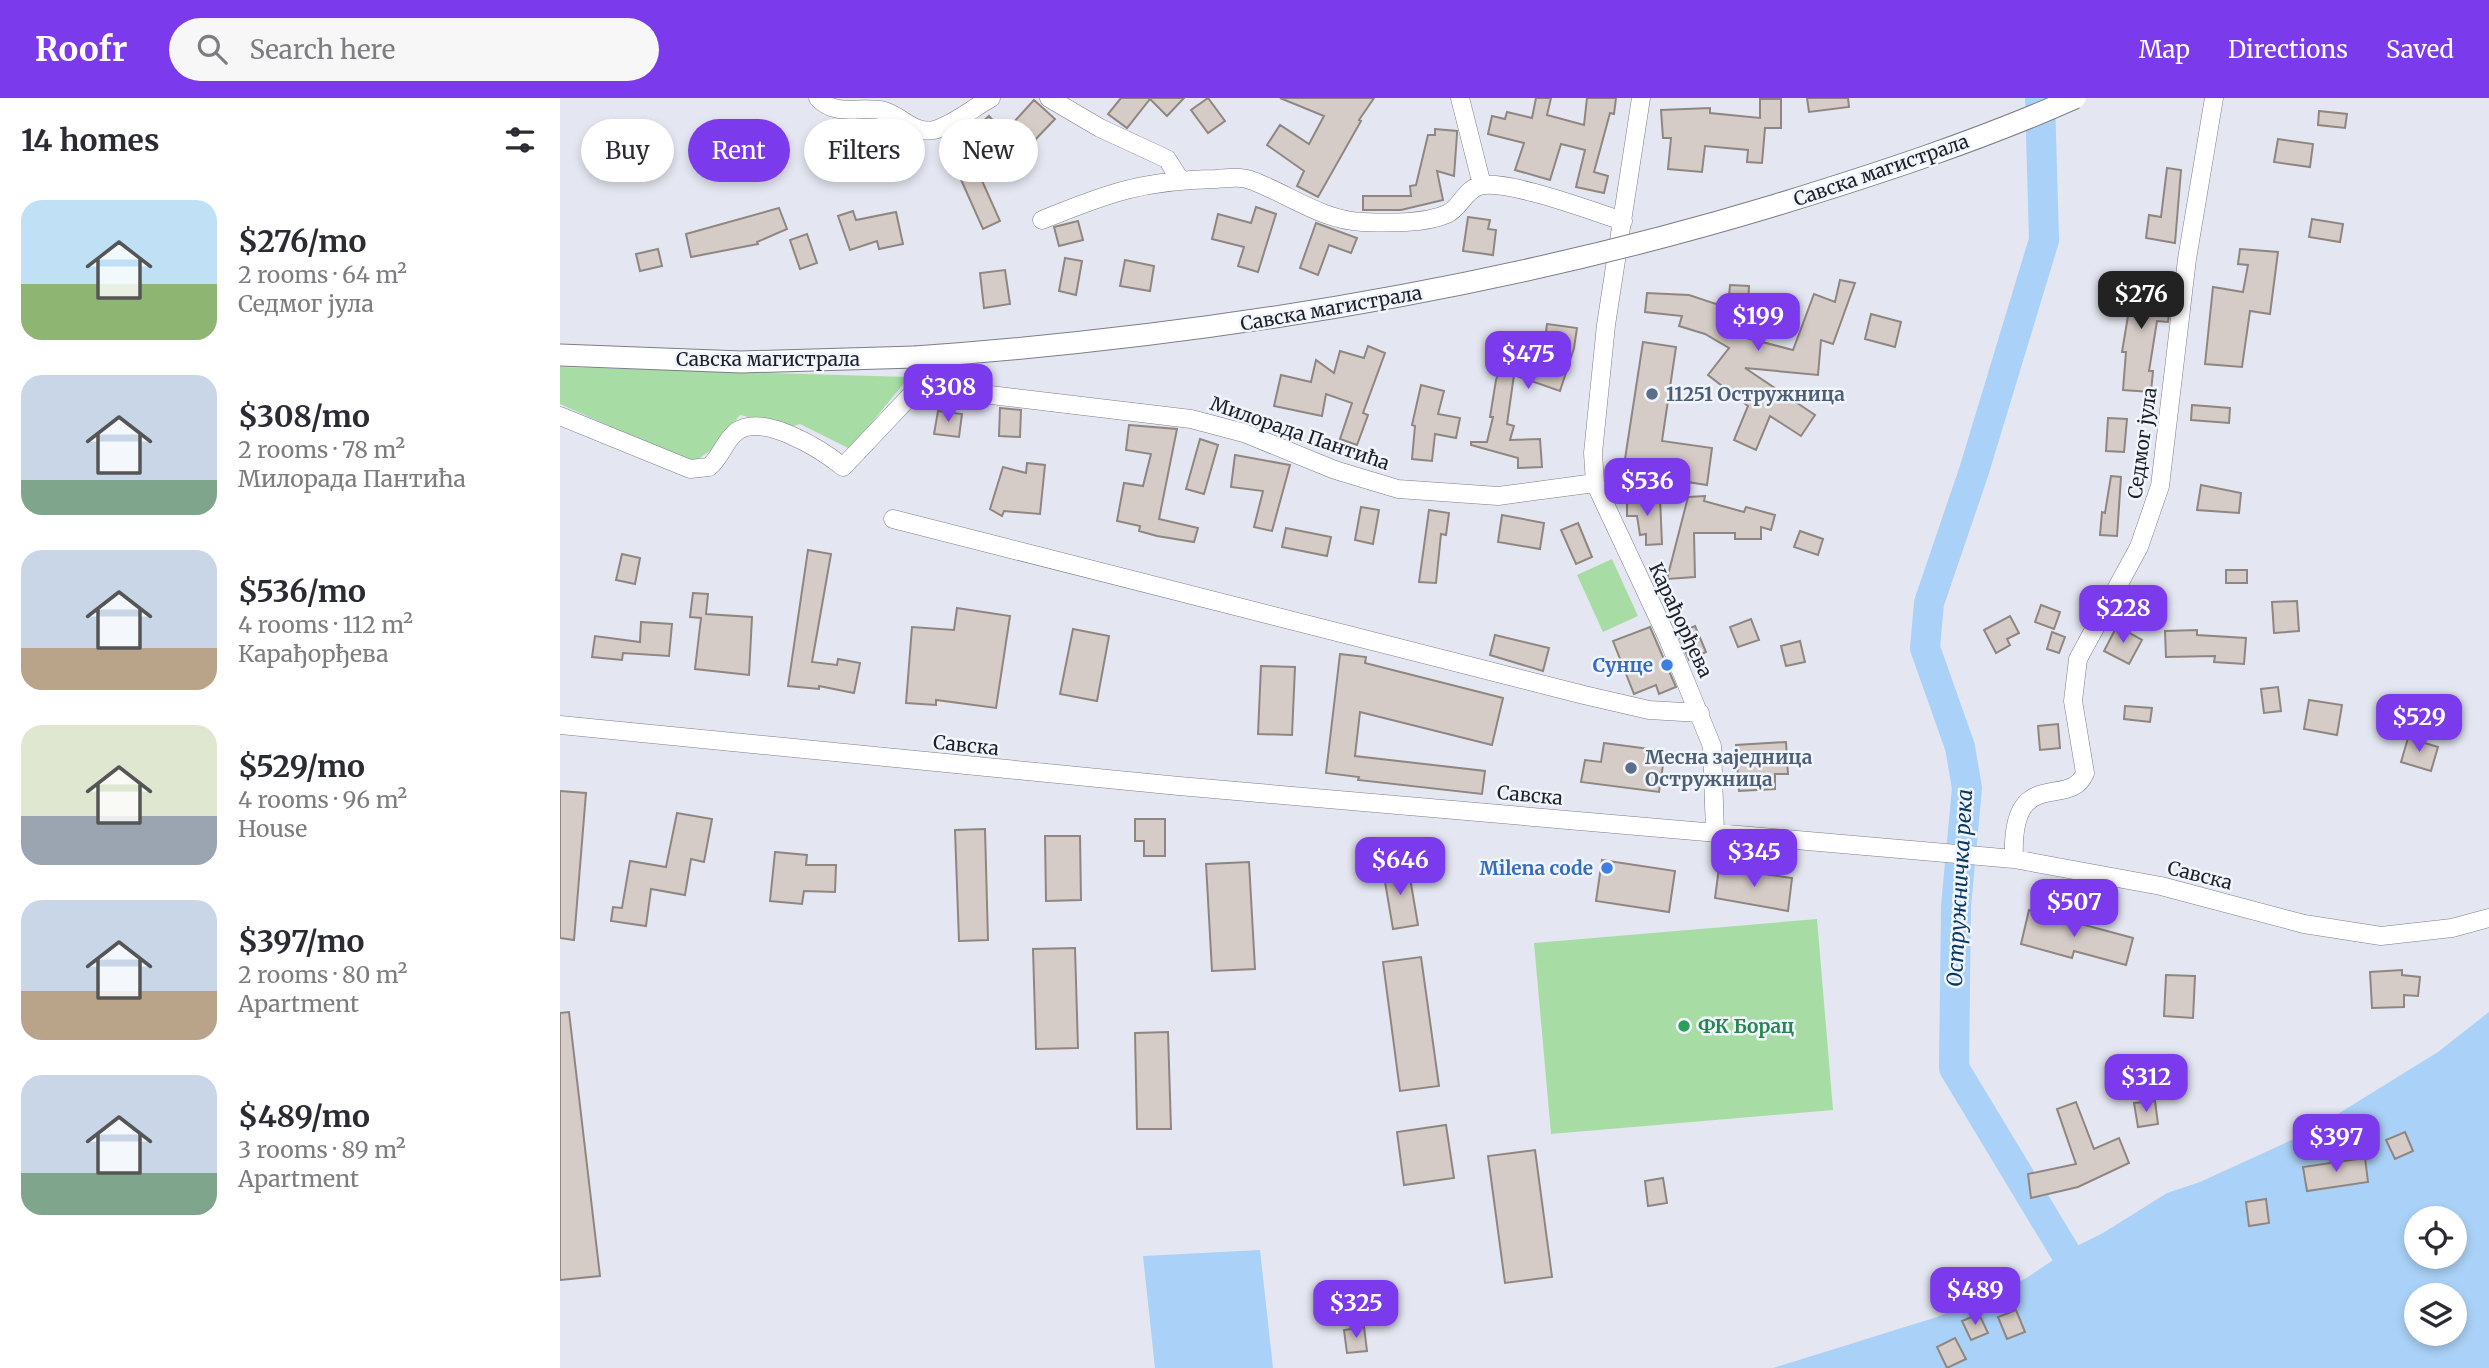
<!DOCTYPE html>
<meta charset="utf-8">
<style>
:root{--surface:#fff;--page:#f7f7f7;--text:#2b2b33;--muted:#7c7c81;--accent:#7c3aed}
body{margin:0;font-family:Merriweather,serif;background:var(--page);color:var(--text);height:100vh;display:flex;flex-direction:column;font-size:26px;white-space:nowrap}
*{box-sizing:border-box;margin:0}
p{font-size:23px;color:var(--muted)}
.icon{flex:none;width:38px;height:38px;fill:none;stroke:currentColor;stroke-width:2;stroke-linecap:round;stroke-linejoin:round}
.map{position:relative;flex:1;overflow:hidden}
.details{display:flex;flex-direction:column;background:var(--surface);width:560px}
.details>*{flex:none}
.banner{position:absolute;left:21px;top:21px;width:665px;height:63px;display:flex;gap:14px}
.buttons{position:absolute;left:1844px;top:1108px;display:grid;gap:14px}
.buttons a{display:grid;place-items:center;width:63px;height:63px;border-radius:50%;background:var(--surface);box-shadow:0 4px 10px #0003;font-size:35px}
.price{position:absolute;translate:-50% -60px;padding:0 16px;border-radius:14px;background:var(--accent);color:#fff;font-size:23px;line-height:46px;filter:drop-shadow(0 2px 4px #0008)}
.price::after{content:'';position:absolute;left:50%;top:42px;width:21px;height:16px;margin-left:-10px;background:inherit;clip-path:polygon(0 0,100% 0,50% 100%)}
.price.selected{background:#222;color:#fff}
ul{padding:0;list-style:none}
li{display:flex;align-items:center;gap:21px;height:175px;padding:0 21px}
li span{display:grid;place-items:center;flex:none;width:196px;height:140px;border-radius:21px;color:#555}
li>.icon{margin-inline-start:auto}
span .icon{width:84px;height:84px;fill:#fffc;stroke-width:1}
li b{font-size:30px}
h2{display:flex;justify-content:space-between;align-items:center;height:84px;padding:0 21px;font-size:30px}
.tag{padding:0 24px;border-radius:32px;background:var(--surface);box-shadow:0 4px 10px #0003;font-size:24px;line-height:63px}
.tag.selected{background:var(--accent);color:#fff}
header{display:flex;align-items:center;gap:42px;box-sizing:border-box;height:98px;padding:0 35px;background:var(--accent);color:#fff}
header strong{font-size:33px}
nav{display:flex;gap:38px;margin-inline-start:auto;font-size:24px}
.search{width:490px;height:63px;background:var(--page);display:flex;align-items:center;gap:18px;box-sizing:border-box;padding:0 24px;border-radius:38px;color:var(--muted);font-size:26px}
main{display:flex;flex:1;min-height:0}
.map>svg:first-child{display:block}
</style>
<header>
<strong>Roofr</strong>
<div class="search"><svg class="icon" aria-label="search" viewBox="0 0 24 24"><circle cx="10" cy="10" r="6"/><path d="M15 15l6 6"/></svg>Search here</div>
<nav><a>Map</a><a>Directions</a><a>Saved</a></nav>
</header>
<main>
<section class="details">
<h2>14 homes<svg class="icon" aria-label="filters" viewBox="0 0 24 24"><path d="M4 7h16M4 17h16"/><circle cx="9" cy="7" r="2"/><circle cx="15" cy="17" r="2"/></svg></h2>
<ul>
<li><span style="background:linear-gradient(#bfe0f5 60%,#8fb573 0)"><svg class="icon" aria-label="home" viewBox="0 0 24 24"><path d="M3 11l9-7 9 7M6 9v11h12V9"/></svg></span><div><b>$276/mo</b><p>2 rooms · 64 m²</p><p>Седмог јула</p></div></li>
<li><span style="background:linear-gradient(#c9d6e8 75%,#7fa58c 0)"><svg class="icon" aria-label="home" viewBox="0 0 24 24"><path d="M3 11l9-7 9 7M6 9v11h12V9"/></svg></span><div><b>$308/mo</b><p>2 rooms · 78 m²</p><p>Милорада Пантића</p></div></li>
<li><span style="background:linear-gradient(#c9d6e8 70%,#b9a48a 0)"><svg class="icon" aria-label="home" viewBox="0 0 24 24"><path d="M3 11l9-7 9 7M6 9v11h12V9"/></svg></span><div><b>$536/mo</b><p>4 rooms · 112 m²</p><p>Карађорђева</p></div></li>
<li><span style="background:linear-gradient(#dfe7d0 65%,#9aa5b1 0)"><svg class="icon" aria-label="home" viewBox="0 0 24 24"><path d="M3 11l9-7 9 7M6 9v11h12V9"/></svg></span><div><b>$529/mo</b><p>4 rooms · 96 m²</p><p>House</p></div></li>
<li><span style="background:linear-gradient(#c9d6e8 65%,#b9a48a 0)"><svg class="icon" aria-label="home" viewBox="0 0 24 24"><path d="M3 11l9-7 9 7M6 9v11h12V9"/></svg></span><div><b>$397/mo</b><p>2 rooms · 80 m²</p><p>Apartment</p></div></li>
<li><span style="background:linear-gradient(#c9d6e8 70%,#7fa58c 0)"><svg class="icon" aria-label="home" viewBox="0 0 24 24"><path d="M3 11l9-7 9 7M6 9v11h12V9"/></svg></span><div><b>$489/mo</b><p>3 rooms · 89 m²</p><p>Apartment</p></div></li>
</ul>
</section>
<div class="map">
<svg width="1929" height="1270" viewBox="0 0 1929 1270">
<rect width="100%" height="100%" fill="#e4e7f1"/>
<path fill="#a7dda5" d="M0,269L349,279L290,351L240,326L230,329L180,317L153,351L132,365L0,306Z
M1052,461L1078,518L1043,534L1017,477Z
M1257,821L1273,1012L991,1036L974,845Z"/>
<path fill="#aad1f7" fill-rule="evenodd" d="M1929,914V1270H1213L1377,1219L1465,1181L1505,1154L1543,1135L1607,1095L1640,1084L1747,1035L1878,954ZM1857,1120H1895V1158H1857ZM1857,1197H1895V1236H1857Z
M700,1152L713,1270H595L583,1158Z"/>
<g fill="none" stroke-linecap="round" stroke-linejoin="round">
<path stroke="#aad1f7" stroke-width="30" d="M1480,0L1484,142L1414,373L1369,505L1365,550L1400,649L1407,690L1396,808L1394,970L1505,1154L1520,1190"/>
</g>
<path fill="#d6ccc7" stroke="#8f8681" stroke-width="2" d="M561,0H624L607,18L590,1L567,30L548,16Z
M648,0L665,23L648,35L631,12Z
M720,0H814L799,22L801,23L758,99L737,88L744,73L707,47L720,27L749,46L764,18Z
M976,0H991L987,17L1024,27L1027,0H1056L1054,16L1050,15L1034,74L1048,78L1044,95L1016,89L1025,52L1001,46L990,82L955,72L964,45L928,36L932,18L945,21L947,14L972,20Z
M1247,0H1288L1289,9L1249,14Z
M1200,1H1221V30H1205L1202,65L1187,64L1188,52L1145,48L1142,74L1108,71L1111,40H1103L1101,12L1150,10V15L1200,20Z
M474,2L495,21L473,44L462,34L431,61L409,36L429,18L444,35Z
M1759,13L1787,16L1785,30L1758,27Z
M875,31L897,33V36L894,78L877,73L883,102L841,112H803V98H851L850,88L856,87L868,37H875Z
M1718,41L1753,46L1750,69L1714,64Z
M415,67L440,123L423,131L398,75Z
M1607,70L1621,72L1615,145L1586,140L1589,117L1601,119Z
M696,109L716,116L698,174L678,168L684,149L652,141L658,116L691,125Z
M219,110L227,131L197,144L198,146L131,159L126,136Z
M293,113L296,122L336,114L343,146L319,151L317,143L290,152L278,118Z
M908,119L930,122L928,131L936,132L933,157L903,153Z
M1752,121L1783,126L1780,144L1749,139Z
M518,123L523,142L499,148L494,129Z
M756,125L797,140L791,155L769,147L758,177L740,170Z
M247,136L257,165L240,171L230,142Z
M98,151L102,168L80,173L76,156Z
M1680,151L1718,154L1710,216L1690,213L1682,269L1645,266L1653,189L1683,194L1688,167L1678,166Z
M505,160L522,163L516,197L499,193Z
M565,162L594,168L590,193L560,188Z
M445,172L450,206L424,210L420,175Z
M1280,182L1295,185L1273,246L1261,242L1258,277L1185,270L1255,317L1241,338L1210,318L1196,352L1174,342L1188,308L1148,277L1169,250L1145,236L1119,228L1122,218L1085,214L1087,195L1129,197L1168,210L1170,187L1189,188L1187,225L1179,238L1233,252L1254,196L1275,204Z
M1561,185L1612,193L1608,224L1597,223L1589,273H1593L1591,294L1563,292L1566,254H1562L1568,218L1557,216Z
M1311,216L1341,224L1335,249L1305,241Z
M987,226L1017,230L1014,250L1000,293L954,277L947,326L954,328L950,342L980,341L982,369L958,370V360L911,347V344H927L933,319H930L936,282L948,248L983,258Z
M1083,244L1116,249L1102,343L1152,350L1147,387L1063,374Z
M808,248L825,255L803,315L808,317L797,347L780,341L792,305L766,296L762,318L714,308L721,277L751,284L756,262L774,275L780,253L804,260Z
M861,287L884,293L878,316L900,320L896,340L875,336L872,363L852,361L855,328L852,327Z
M1632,307L1670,310L1669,325L1631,322Z
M440,310L461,312L460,339L439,338Z
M378,313L402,316L399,339L374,336Z
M1548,320L1567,321L1564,354L1546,353Z
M569,327L617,331L599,421L638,430L634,444L597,438L579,433L580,428L557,423L564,385L583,388L591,356L566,352Z
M640,341L658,347L644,396L626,391Z
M675,357L730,367L712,433L694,429L703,393L671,389Z
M467,365L485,367L480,416L444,413L442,418L430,411L443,369L466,375Z
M1551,378L1561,379L1557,438L1540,437L1542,414L1545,415Z
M1641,387L1681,395L1679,415L1637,412Z
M1145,398L1144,403L1184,414L1186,409L1215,417L1211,432L1201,429V441H1175V435H1134L1135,479L1107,481L1128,399Z
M1067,400H1100L1102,446L1086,447V436L1080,437L1077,418H1067Z
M801,409L819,412L813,446L795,442Z
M869,412L889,415L886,437L881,436L876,485L859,484Z
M942,417L984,425L980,451L938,444Z
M1018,425L1032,459L1016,466L1001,432Z
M726,430L771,439L767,458L722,449Z
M1240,433L1263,441L1258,457L1234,449Z
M248,452L271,456L252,564L277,567L278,561L300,565L294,595L259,588V591L228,588Z
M62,456L80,460L75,486L56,482Z
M1666,472H1687V485H1666Z
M133,495L148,496L146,516L192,519L189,577L135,571L141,520L130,519Z
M1737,503L1739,533L1714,535L1712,504Z
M1481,507L1500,514L1494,531L1475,524Z
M397,510L450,518L436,610L376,602V607L346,605L352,529L394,532Z
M1450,518L1459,535L1447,541L1450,547L1436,555L1424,532Z
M1191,521L1199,542L1178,549L1170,529Z
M81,524L112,526L109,558L63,555L62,562L32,559L35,538L80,544Z
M1135,528L1146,554L1129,562L1118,535Z
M1557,528L1582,542L1569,566L1544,553Z
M1090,529L1116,589L1099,596L1096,587L1074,596L1053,543Z
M513,531L549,538L537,603L500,596Z
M1637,532V537L1686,540L1684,566L1654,564L1655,558L1606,559L1605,533Z
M1492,534L1505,539L1499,555L1487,551Z
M935,537L989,550L983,573L930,557Z
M1240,543L1245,564L1226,568L1221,548Z
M780,556L806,559L805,565L943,600L932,647L800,614L795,658L925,673L922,696L798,682L799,679L766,675Z
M701,568L735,569L732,637L698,636Z
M1718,589L1721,613L1704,615L1701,591Z
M1749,602L1782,607L1777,637L1744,631Z
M1565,608L1592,610L1590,624L1564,621Z
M1498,626L1500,650L1480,652L1478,628Z
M1848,640L1878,649L1871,673L1841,664Z
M1226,644L1228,676H1215V691L1179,693L1176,647Z
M1044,645L1105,653L1099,694L1021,684L1025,662L1041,664Z
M0,693L26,695L14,842L0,840Z
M117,715L152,721L144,764L131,761L125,797L91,791L86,828L51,823L53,809L62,810L70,763L106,769Z
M575,721H605V758H584V743H575Z
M425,731L428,842L399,843L395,732Z
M485,738H520L521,802L486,803Z
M215,754L247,757L246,767H276L275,794L244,793L242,806L210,803Z
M1042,762L1115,773L1109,814L1036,803Z
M689,764L695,871L652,873L646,766Z
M848,768L858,827L833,831L823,772Z
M1159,770L1232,780L1228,813L1155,800Z
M1469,812L1573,840L1566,867L1514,853L1512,860L1461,846Z
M515,850L518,950L476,951L473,851Z
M861,859L879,988L840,993L823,864Z
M1842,872V877L1860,879L1858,898L1844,897V909L1812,910L1810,874Z
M1606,877L1635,878L1633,920L1604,918Z
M9,914L40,1178L0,1182V915Z
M608,934L611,1031H577L575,935Z
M1595,1003L1598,1026L1578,1029L1574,1005Z
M1516,1004L1534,1051L1559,1040L1569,1065L1518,1089L1471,1100L1468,1076L1516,1066L1497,1011Z
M886,1027L894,1080L844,1087L837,1034Z
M1845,1034L1853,1053L1835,1061L1826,1042Z
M975,1052L992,1179L945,1185L928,1058Z
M1805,1060L1808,1084L1747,1093L1743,1069Z
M1103,1080L1107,1105L1088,1108L1085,1083Z
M1706,1101L1709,1125L1689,1128L1686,1104Z
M1456,1212L1465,1234L1447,1241L1438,1219Z
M1419,1216L1428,1235L1411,1242L1402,1223Z
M804,1229L807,1253L787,1255L784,1232Z
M1395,1240L1406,1261L1387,1270L1377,1249Z"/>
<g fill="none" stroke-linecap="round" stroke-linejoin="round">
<defs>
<path id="minor" d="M258,0C276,20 301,7 324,13C342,18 353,36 374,32C393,27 413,10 431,0
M489,0L540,30L607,61L619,80
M900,0L922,87
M1081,0L1046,227L1033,355L1035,385L1109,543L1152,648L1155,734
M482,122C548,95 584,82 656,81C669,80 681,78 693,83C730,97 762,122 802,124C827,125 864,126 887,116C900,110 905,92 919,88C945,80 1034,114 1063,123
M0,318L130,371L149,369C161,359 164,344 176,334C202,314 261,351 283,369L353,295L372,290L631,321L684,335L775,372L838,391L938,398L1035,385
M333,421L1024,597L1089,612L1140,615
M0,627L619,688L1454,761L1601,788L1744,826L1821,838L1892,830L1929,820
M1454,761C1450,664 1510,713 1525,675L1513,603L1518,561L1579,449L1600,388L1627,161L1654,0"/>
<path id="major" d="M0,257L181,264L355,259"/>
</defs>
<use href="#minor" stroke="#7b7e87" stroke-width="19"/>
<use href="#major" stroke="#7b7e87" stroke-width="23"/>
<use href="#minor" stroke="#fff" stroke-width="18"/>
<use href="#major" stroke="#fff" stroke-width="21"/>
<defs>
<path id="major-bridge" d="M355,259C648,238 935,192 1216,107C1317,76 1418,43 1515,0"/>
</defs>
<use href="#major-bridge" stroke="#7b7e87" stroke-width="23" stroke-linecap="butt"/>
<use href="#major-bridge" stroke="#fff" stroke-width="21"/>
</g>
<g fill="#5c6f8a" stroke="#f1f5fe" stroke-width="2.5">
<circle cx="1092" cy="296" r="7"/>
<circle cx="1071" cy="670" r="7"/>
</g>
<g fill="#3f7fe0" stroke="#f1f5fe" stroke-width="2.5">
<circle cx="1107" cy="567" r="7"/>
<circle cx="1047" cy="770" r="7"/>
</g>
<circle fill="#2e9e5b" stroke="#f1f5fe" stroke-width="2.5" cx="1124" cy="928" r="7"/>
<g text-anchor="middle" stroke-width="5" stroke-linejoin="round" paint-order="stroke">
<g font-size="19" fill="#1f2024" stroke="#f1f5fe">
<text transform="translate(1321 72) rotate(-19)" y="7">Савска магистрала</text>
<text transform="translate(771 210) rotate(-10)" y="7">Савска магистрала</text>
<text x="208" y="268">Савска магистрала</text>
<text transform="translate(740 335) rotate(19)" y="7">Милорада Пантића</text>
<text transform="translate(1582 345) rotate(-82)" y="7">Седмог јула</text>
<text transform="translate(1121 522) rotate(65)" y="7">Карађорђева</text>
<text transform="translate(406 647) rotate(6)" y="7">Савска</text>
<text transform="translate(970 697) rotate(5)" y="7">Савска</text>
<text transform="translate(1640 777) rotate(14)" y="7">Савска</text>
</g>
<g font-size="19" font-weight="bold" fill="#4e5e75" stroke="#f1f5fe" text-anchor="start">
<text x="1106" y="303">11251 Остружница</text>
<text x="1085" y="666">Месна заједница<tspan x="1085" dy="22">Остружница</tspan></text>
</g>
<g font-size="19" font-weight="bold" fill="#366cbe" stroke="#f1f5fe" text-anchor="end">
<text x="1093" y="574">Сунце</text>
<text x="1033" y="777">Milena code</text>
</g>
<g font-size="19" font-weight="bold" fill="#27864d" stroke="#f1f5fe" text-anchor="start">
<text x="1138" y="935">ФК Борац</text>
</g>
<g font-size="21" font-style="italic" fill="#063860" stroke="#f1f5fe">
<text transform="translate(1400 790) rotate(-87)" y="7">Остружничка река</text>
</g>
</g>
</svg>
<div class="buttons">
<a><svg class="icon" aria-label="locate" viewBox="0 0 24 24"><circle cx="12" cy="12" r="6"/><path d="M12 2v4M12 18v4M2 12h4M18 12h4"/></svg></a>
<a><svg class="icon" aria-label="layers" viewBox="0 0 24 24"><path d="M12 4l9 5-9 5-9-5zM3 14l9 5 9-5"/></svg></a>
</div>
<b class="price selected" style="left:1581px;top:233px">$276</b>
<b class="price" style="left:1198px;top:255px">$199</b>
<b class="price" style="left:968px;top:293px">$475</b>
<b class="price" style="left:388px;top:326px">$308</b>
<b class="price" style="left:1087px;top:420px">$536</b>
<b class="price" style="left:1563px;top:547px">$228</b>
<b class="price" style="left:1859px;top:656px">$529</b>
<b class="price" style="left:1194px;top:791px">$345</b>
<b class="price" style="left:840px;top:799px">$646</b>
<b class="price" style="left:1514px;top:841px">$507</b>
<b class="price" style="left:1586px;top:1016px">$312</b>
<b class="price" style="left:1776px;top:1076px">$397</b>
<b class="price" style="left:1415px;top:1229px">$489</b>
<b class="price" style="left:796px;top:1242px">$325</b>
<div class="banner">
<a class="tag">Buy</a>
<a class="tag selected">Rent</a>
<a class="tag">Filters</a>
<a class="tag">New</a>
</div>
</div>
</main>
